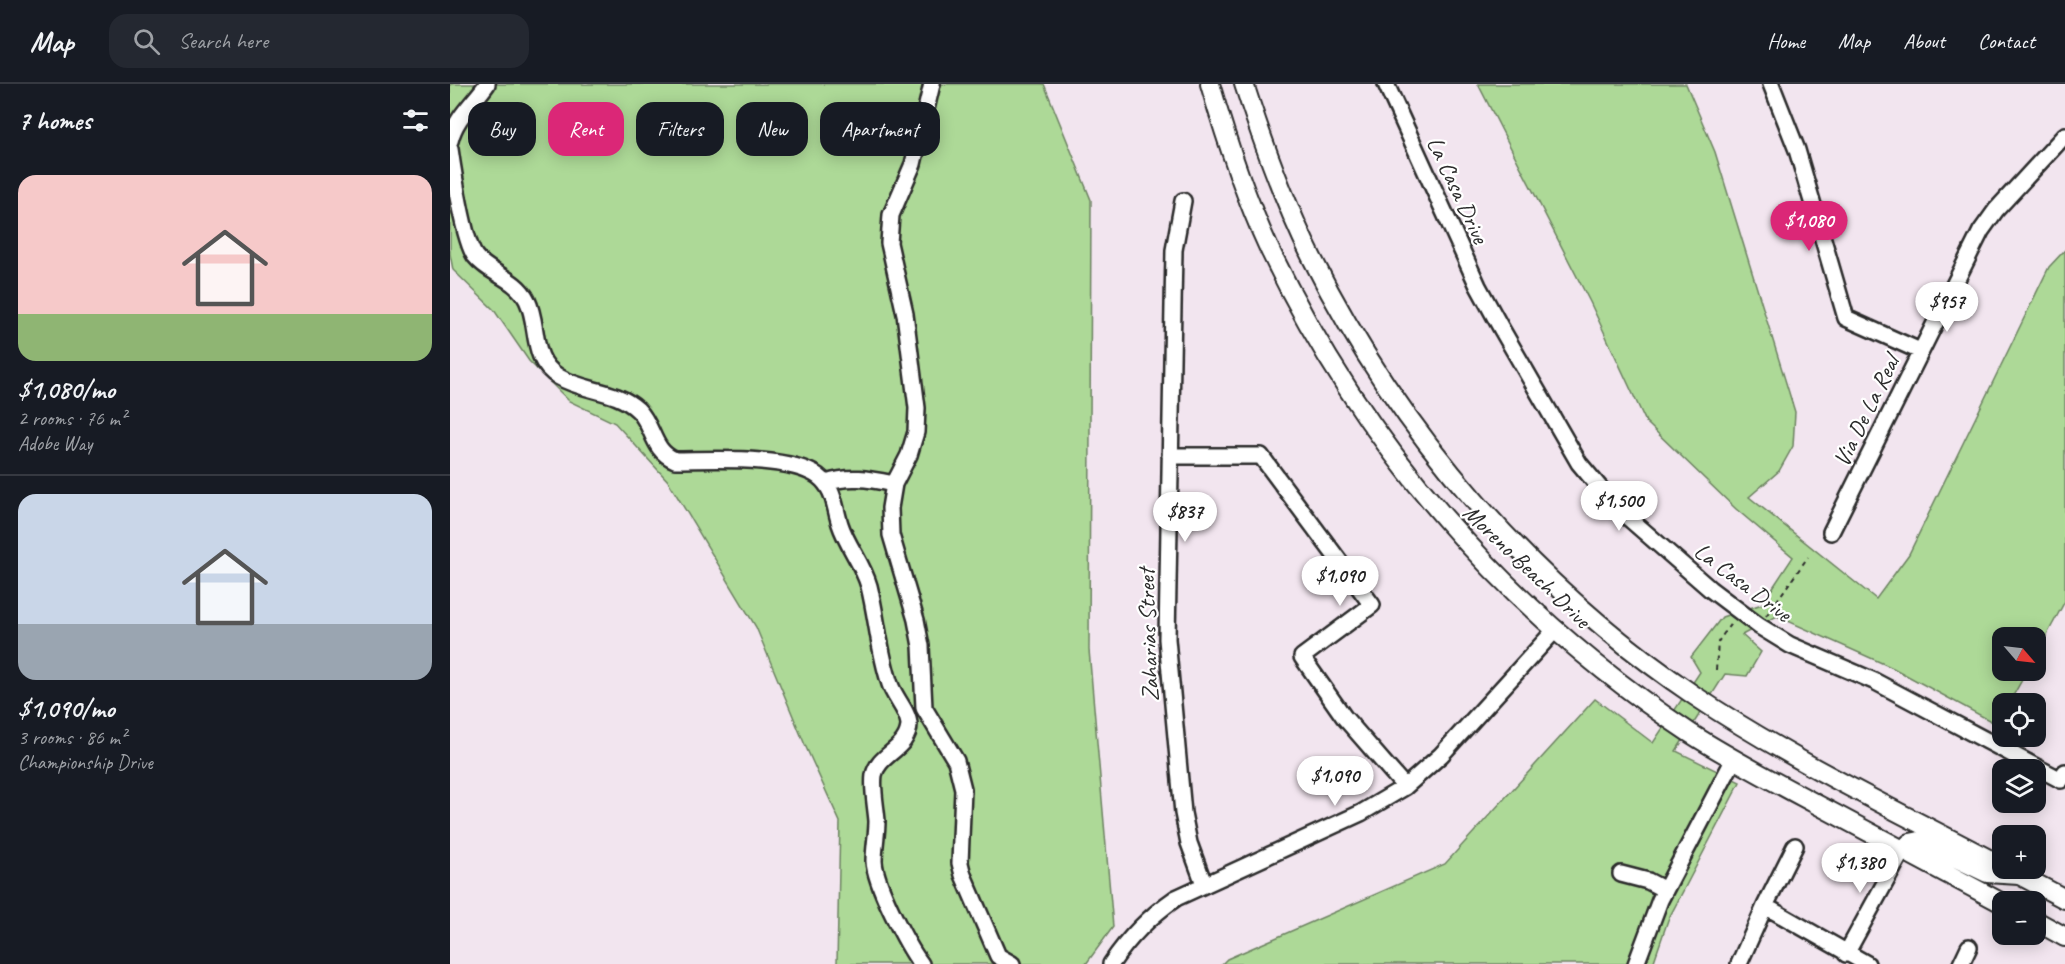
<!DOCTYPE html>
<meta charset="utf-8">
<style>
:root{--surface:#171b24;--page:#242831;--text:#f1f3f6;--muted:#9ea1a6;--line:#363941;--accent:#db2777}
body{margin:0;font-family:Caveat,sans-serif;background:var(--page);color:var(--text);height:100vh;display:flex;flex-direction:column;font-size:22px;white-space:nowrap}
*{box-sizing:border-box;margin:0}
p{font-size:20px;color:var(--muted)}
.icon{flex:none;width:33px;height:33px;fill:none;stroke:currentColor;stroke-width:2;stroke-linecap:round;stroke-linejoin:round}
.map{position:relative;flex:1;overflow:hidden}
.drawer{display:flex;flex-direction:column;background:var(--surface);width:450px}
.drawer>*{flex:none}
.top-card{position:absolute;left:18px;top:18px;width:570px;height:54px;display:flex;gap:12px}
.needle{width:39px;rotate:118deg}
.buttons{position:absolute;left:1542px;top:543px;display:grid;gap:12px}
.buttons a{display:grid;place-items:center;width:54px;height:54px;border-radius:12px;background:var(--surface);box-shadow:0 3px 15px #0003;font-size:30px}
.price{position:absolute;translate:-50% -51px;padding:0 14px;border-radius:21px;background:#fff;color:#222;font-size:20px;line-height:39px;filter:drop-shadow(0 2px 3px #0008)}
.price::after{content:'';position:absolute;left:50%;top:36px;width:18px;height:14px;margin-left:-9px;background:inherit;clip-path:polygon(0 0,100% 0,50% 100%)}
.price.active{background:var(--accent);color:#fff}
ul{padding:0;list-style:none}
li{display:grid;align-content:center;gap:12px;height:318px;padding:0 18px}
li+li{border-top:2px solid var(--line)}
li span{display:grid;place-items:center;height:186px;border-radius:18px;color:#555}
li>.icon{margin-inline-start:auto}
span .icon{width:108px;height:108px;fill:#fffc;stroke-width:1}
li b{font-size:26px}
h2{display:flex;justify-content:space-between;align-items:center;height:72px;padding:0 18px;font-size:26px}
.chip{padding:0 21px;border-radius:18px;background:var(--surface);box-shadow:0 3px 15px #0003;font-size:21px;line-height:54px}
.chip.active{background:var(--accent);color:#fff}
header{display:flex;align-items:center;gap:36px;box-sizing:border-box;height:84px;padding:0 30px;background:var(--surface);border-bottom:2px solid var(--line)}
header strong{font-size:28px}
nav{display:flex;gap:33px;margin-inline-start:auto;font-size:21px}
.search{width:420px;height:54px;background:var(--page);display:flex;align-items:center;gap:15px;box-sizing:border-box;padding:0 21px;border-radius:18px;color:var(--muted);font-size:22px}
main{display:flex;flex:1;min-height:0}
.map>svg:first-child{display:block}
</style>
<header>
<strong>Map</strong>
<div class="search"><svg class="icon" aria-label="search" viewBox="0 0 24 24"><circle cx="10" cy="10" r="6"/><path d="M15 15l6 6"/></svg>Search here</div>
<nav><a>Home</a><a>Map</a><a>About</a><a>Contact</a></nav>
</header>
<main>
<section class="drawer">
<h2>7 homes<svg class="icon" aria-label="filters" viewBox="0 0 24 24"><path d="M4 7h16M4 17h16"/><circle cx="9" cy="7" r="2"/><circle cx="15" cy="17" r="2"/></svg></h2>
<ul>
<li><span style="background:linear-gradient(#f6c9c9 75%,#8fb573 0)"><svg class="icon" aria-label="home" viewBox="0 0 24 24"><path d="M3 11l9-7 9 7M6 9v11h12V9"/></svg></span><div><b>$1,080/mo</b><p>2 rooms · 76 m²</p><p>Adobe Way</p></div></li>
<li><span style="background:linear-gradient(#c9d6e8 70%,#9aa5b1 0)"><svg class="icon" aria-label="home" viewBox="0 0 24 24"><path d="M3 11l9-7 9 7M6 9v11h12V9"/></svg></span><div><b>$1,090/mo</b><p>3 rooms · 86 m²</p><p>Championship Drive</p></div></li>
</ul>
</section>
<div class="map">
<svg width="1615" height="880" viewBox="0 0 1615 880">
<rect width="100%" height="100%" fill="#f2e5ef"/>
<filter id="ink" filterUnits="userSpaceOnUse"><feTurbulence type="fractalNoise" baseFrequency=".0167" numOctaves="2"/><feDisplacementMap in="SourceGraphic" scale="12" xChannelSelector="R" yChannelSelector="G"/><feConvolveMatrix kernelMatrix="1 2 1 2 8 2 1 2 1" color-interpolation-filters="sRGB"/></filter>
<g filter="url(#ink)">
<path fill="#add997" stroke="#6c8261" stroke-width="1.5" d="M0,0H594L641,116L639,566L663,843L636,880H387L390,738L355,661L306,543L218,397L165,339L119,317L79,277L44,226L3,186L0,170Z
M1028,0H1236L1265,68L1345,328L1343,362L1329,387L1299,413L1426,515L1459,470L1599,183L1615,166V517L1586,571V554H1552V586L1577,587L1559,619L1552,620V632L1548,641L1443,584L1327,532L1292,551L1311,568L1297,592L1275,590L1226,667L1290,698L1218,836L1203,880H772L777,875L995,780L1145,615L1203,659L1250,588L1241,573L1272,533L1312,520L1343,473L1286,425L1196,338L1140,218Z"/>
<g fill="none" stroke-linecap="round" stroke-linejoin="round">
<defs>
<path id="minor" d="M482,0L463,80L441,131L439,159L455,230L467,324L466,348L459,371L444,400L440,424L441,451L466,536L471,562L474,624L506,677L513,705L510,779L513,791L548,872L562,880
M936,0L1028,202L1051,244L1129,379L1166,423L1260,505L1309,542L1340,561L1424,597L1611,696L1615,688
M1321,0L1347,66L1396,234L1470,267
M0,57C5,34 24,19 37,0
M0,65C3,86 14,157 25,172C39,190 66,194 77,216C90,242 79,275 109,293C134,308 166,305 188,326C204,342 202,367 225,376C262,376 338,371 368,392C385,405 384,422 390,440C397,462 413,480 419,502C427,534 429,568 440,600C444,613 458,627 459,640C459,665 428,670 424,691C422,705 426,723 427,737C427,750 424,764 424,777C425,800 457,861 471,880
M733,117L724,166L717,555L733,729L739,759L754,800
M720,372H811L922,521L852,573L894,633L955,703
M376,399C400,391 419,395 444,400
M1381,448L1531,147L1546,126L1615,51
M1171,790L1198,797L1215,806
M1315,822L1345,762
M1396,870L1453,766
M661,880C679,853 700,832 726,814L911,729L955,703L991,671L1106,545
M1186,880L1210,816L1284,675
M1289,880L1315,822L1417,880
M1511,880L1519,863"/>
<path id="major" d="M760,0C776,55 794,110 818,162C913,362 1056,527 1240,649C1287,679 1336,704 1385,730C1441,760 1497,790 1552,819
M794,0C813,59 834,118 862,174C950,350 1082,502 1245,612C1342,677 1450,728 1552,782
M1453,766L1460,759L1470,757L1537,789L1569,791
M1558,785L1615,815
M1586,837L1615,853"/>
</defs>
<use href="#minor" stroke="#2b2b2b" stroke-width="20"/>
<use href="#major" stroke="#2b2b2b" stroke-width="22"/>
<path stroke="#2b2b2b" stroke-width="2" stroke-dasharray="4.5 4.5" stroke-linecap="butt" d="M1316,532L1358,473
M1266,586L1268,558L1281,539"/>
<use href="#minor" stroke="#fff" stroke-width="15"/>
<use href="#major" stroke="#fff" stroke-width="18"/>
</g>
</g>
<g text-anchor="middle" stroke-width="4.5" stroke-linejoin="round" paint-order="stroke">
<g font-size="24" fill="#2b2b2b" stroke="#fff">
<text transform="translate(1008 106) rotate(65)" y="8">La Casa Drive</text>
<text transform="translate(1416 327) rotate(-64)" y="8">Via De La Real</text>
<text transform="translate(1077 482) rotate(44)" y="8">Moreno Beach Drive</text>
<text transform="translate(1293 498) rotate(37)" y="8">La Casa Drive</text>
<text transform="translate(698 551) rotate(-92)" y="8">Zaharias Street</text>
</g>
</g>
</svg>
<div class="buttons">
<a><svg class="needle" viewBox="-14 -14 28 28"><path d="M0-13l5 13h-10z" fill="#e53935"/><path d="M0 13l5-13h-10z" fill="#9ea1a6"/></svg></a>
<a><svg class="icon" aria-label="locate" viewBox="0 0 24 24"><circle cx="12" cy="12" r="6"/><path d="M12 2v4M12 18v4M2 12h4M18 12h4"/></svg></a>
<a><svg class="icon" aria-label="layers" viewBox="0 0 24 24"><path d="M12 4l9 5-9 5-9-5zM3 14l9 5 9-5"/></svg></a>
<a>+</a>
<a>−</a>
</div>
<b class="price active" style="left:1359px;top:168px">$1,080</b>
<b class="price" style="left:1497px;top:249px">$957</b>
<b class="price" style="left:1169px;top:448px">$1,500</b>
<b class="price" style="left:735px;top:459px">$837</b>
<b class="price" style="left:890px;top:523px">$1,090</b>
<b class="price" style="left:885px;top:723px">$1,090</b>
<b class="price" style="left:1410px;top:810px">$1,380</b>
<div class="top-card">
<a class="chip">Buy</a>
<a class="chip active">Rent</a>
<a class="chip">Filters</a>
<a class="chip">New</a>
<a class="chip">Apartment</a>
</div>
</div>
</main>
